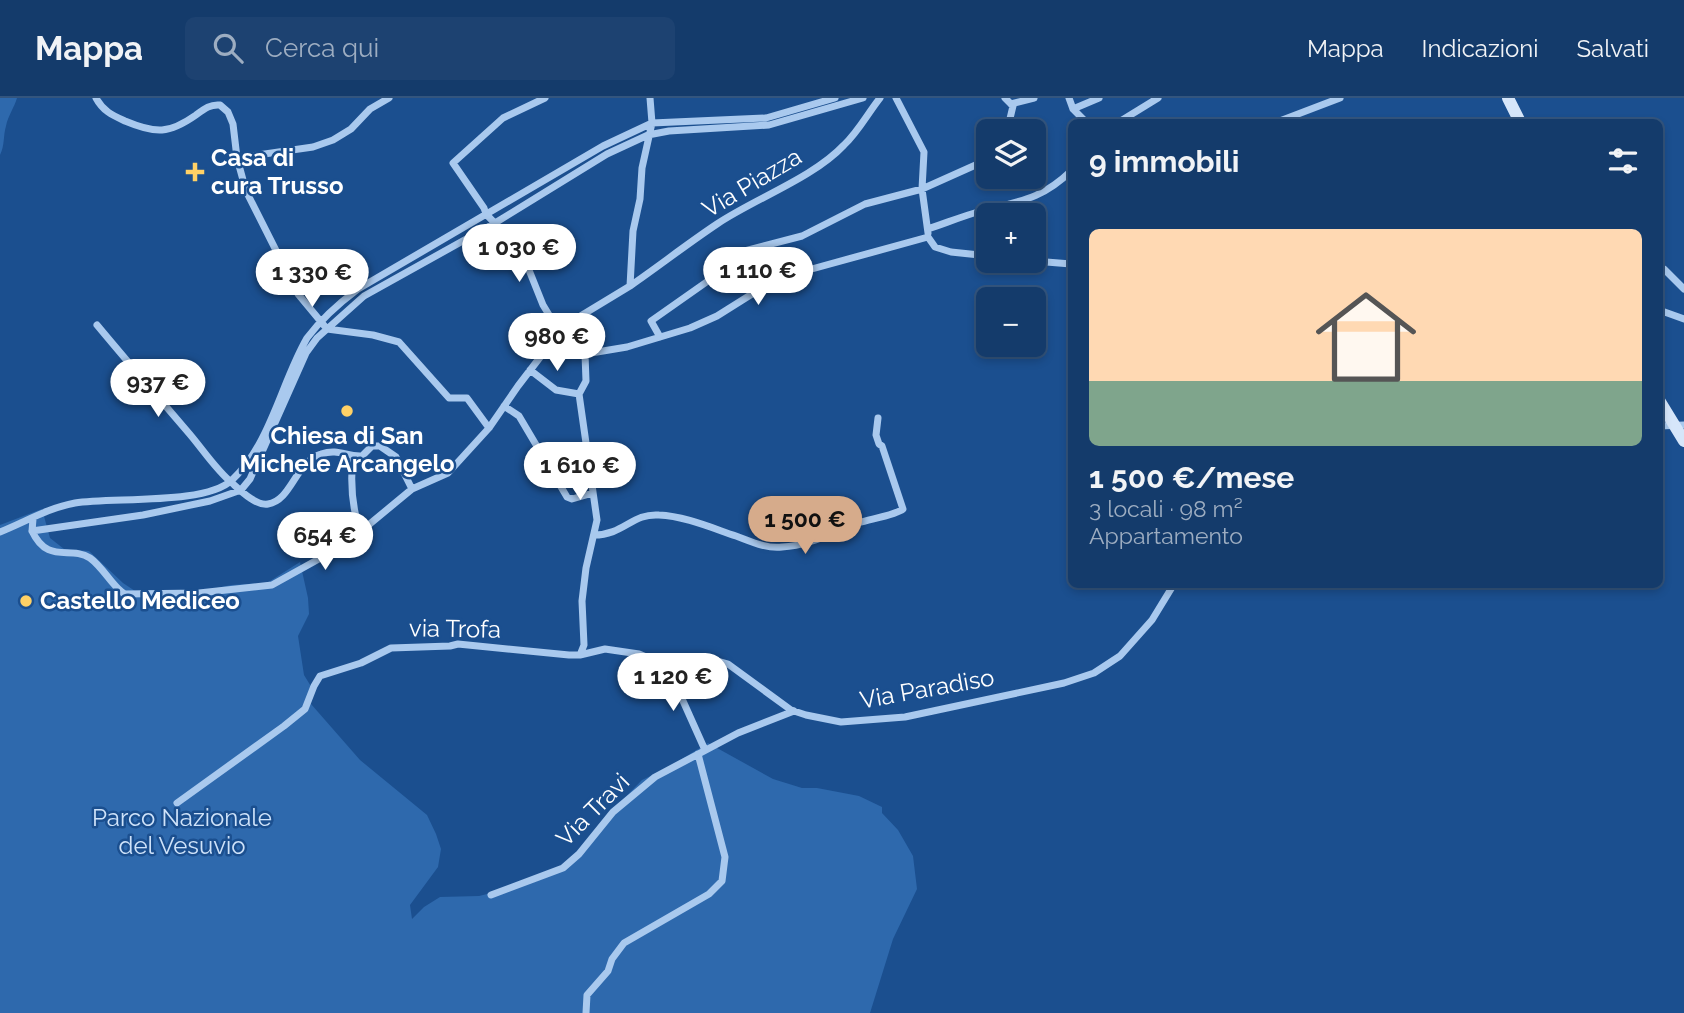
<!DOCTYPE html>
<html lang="it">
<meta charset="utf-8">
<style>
:root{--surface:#143b6b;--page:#1d4271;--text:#f1f3f6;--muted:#9dadc1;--line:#33557e;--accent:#d6ab8b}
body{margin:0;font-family:Raleway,sans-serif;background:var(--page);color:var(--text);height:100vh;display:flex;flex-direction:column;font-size:26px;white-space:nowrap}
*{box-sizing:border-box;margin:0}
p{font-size:23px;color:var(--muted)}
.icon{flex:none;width:38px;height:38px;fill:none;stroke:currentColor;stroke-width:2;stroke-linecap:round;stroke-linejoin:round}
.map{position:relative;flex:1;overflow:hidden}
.drawer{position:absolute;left:1068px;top:21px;width:595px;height:469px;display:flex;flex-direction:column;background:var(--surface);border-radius:10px;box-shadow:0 4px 10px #0003,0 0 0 2px var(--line)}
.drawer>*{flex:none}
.fabs{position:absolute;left:976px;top:21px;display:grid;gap:14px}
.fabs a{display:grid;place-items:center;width:70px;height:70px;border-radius:10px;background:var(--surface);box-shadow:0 4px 10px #0003,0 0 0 2px var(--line);font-size:35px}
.price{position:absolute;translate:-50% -60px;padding:0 16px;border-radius:24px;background:#fff;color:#222;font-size:23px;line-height:46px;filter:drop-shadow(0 2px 4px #0008)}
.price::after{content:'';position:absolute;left:50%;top:42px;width:21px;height:16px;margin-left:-10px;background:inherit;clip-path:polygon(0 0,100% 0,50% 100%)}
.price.active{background:var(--accent);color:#111}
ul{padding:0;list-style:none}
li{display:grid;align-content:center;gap:14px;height:371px;padding:0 21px}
li span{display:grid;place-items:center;height:217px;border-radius:10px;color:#555}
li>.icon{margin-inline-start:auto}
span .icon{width:126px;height:126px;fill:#fffc;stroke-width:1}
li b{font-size:30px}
h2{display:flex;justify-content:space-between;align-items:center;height:84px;padding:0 21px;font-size:30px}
header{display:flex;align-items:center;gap:42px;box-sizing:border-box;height:98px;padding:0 35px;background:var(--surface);border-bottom:2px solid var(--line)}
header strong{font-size:33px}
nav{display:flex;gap:38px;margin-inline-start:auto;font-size:24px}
.search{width:490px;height:63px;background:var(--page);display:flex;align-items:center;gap:18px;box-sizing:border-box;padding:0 24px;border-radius:10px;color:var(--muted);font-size:26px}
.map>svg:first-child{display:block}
</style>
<header>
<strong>Mappa</strong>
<div class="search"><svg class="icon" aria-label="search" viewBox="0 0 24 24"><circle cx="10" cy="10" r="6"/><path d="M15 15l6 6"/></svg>Cerca qui</div>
<nav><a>Mappa</a><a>Indicazioni</a><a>Salvati</a></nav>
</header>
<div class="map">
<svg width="1684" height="915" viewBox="0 0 1684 915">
<rect width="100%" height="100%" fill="#1b4f8f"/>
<path fill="#2e69ad" d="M0,0H17C14,10 8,18 6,28C3,38 5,47 0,57Z
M42,411L50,440L64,451L89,453L123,485L135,493L207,492L231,487L267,485L300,464L308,500L309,516L298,538L304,577L312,590L311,606L360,662L427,717L436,736L441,751L438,769L410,807L412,821L424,809L440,799L479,798L515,789L569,766L604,721L642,682L667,670L708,645L773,681L802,690H817L859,698L882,709V715L898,732L913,758L917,791L893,841L870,915H0V427Z"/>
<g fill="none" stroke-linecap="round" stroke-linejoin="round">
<path stroke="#a9c9ee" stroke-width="7" d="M96,0C103,13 112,17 125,23C156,36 169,36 196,17C204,11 210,6 220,7L228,14L233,26L237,60L246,93L298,196L327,231L373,237L399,244L449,300H467L489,330
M545,0L503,20L453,65L484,110L486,116L506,137L527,167L543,207L571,253L585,256L627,249L690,230L717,218L752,196L790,177L928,139
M896,0L924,54L922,91L928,135
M1005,0L1013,8L1007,33
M1069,0L1073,11
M1011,6L1034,0
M1086,24L1073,11L1099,0
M1119,24L1158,0
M1277,24L1340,0
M237,60L313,49L333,42L351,31L370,11L389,0
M928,131C946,125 963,118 981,113C1019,103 1041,102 1071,73
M928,139L935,149L951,154L989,158
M1034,163L1071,166
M1659,171H1664L1684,191
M630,188C659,168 687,146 717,126C756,100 813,80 844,47C858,34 868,15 880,0
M1659,212L1684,221
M97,227C127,263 157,298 187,333C202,350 215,371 232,385C241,393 256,408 268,406C292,402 295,364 321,356C339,350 346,359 362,358L372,348H380L396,359L412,391
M660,239L651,223L725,171L737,155L802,138L865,106L922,91L989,61
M530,272L556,292L579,296
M504,308L519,318L567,399L572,401L593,395
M1659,328L1684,327
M353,359C350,385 352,409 360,434
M33,421L32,433L143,417L210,403L241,392L250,381L306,255L317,240L364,198L495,125L607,56L648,37L669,33L769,27L863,0
M32,433C48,467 70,447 90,460C103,469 115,492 125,496L199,495L272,487L326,457L360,434L412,391L448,375L489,330L518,288L564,228L630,188L633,133L640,101L642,70L652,25L650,0
M0,434C25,424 48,410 75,405C113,399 206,407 232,382C271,345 281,285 307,240C322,220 338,206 358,191L603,48L652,25L766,20L835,0
M594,437C624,437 632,415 659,417C684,418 712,430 736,438C750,443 766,451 782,449C808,448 834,434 858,425C870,421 896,417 903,411L882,348L879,346L876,337L878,320
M580,557L584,547L582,503L586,470L597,422L579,296L586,283L585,256
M666,565L705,652
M177,705L284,628L305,611L314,588L320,578L361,565L391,550L450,548L458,546L569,557H580L605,551L639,556L658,564L668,565L707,560L728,566L791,612L806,617L841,624L905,619L1064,585L1094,575L1120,558L1152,522L1174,486
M491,797L563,770L579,756L613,714L655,679L738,635L794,613
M586,915L587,897L608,873L612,861L624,845L709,796L722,783L725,759L698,656"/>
<path stroke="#d6e6fa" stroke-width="12" d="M1508,0L1520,24
M1659,302L1684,343"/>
</g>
<g fill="#ffd166" stroke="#1b4f8f" stroke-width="2.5">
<path d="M191.5 63.5h7v7h7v7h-7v7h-7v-7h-7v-7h7z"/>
<circle cx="347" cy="313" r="7"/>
<circle cx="26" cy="503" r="7"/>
</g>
<g text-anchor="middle" stroke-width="5" stroke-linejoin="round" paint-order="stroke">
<g font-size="24" font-weight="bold" fill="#fff" stroke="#1b4f8f" text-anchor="start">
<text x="211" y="68">Casa di<tspan x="211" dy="28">cura Trusso</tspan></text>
<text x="347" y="346" text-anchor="middle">Chiesa di San<tspan x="347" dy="28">Michele Arcangelo</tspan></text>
<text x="40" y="511">Castello Mediceo</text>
</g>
<g font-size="24" fill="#fff" stroke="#1b4f8f">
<text transform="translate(752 85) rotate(-31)" y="8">Via Piazza</text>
<text transform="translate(455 531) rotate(1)" y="8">via Trofa</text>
<text transform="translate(927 591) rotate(-10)" y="8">Via Paradiso</text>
<text transform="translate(593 712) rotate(-45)" y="8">Via Travi</text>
</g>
<g font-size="24" fill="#cfe3fa" stroke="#1b4f8f">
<text x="182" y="728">Parco Nazionale<tspan x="182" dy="28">del Vesuvio</tspan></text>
</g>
</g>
</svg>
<div class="fabs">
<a><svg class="icon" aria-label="layers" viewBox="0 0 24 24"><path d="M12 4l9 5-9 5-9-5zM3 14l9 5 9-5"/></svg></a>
<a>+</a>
<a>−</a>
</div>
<b class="price" style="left:519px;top:186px">1 030 €</b>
<b class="price" style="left:758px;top:209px">1 110 €</b>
<b class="price" style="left:312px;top:211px">1 330 €</b>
<b class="price" style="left:557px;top:275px">980 €</b>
<b class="price" style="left:158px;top:321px">937 €</b>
<b class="price" style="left:580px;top:404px">1 610 €</b>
<b class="price active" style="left:805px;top:458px">1 500 €</b>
<b class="price" style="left:325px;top:474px">654 €</b>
<b class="price" style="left:673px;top:615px">1 120 €</b>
<section class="drawer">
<h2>9 immobili<svg class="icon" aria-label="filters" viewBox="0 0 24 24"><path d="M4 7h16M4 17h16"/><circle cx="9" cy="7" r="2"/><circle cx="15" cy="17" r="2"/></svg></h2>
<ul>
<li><span style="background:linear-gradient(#ffd9b3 70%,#7fa58c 0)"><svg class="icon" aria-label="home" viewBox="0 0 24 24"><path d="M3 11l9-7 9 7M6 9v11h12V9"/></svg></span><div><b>1 500 €/mese</b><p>3 locali · 98 m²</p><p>Appartamento</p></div></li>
</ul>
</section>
</div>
